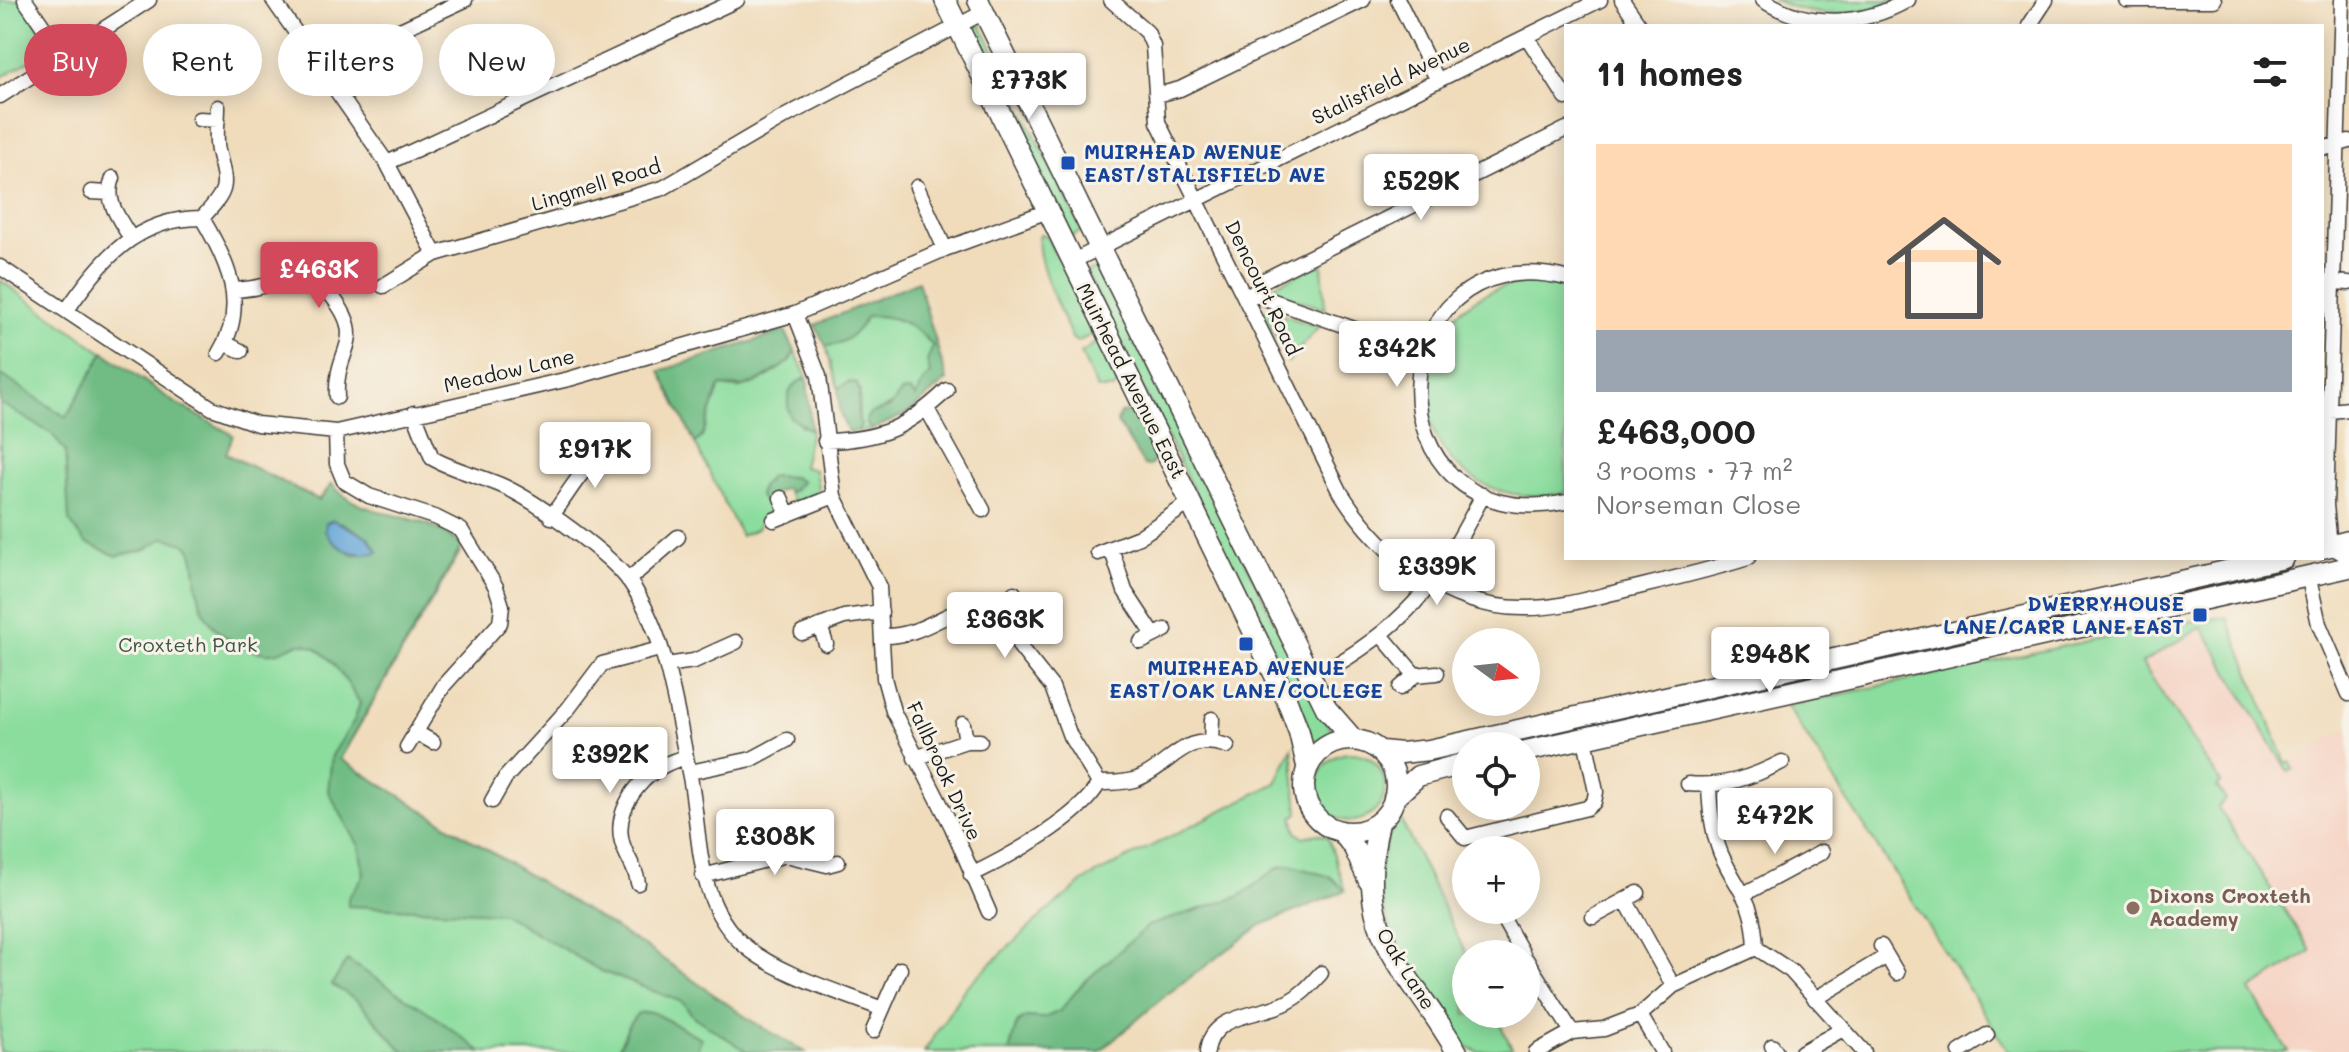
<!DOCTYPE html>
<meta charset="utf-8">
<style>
:root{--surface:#fff;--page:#f2f2f2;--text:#222;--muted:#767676;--line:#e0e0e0;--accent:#d1495b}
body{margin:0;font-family:Mali,sans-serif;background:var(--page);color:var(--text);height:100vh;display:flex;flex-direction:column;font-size:30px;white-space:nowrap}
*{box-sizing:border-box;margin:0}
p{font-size:26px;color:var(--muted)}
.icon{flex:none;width:44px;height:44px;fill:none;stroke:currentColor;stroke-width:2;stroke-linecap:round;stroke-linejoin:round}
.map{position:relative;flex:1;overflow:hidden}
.details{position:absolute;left:1564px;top:24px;width:760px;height:536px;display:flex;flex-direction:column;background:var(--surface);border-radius:0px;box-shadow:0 4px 20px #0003}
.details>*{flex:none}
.banner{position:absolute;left:24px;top:24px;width:760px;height:72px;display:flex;gap:16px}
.needle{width:52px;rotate:105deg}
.fabs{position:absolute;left:1452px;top:628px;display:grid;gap:16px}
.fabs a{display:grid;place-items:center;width:88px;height:88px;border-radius:50%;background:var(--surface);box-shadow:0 4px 20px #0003;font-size:40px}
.price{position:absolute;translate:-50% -68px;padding:0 18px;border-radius:8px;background:#fff;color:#222;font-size:26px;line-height:52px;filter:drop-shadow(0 2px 4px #0008)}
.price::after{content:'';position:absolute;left:50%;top:48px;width:24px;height:18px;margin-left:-12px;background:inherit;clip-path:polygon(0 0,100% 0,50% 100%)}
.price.selected{background:var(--accent);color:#fff}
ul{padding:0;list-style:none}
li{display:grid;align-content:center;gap:16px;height:424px;padding:0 32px}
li+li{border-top:2px solid var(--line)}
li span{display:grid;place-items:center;height:248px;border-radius:0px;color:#555}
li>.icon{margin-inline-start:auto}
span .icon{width:144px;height:144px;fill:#fffc;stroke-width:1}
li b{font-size:34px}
h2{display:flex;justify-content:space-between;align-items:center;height:96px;padding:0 32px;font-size:34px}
.tag{padding:0 28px;border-radius:36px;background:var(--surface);box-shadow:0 4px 20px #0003;font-size:28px;line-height:72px}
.tag.selected{background:var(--accent);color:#fff}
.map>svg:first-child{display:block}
</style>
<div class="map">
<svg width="2349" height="1052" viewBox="0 0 2349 1052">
<rect width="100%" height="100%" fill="#f7f3e8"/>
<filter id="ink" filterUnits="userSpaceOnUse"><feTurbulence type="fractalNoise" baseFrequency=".0125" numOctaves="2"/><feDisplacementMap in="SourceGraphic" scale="16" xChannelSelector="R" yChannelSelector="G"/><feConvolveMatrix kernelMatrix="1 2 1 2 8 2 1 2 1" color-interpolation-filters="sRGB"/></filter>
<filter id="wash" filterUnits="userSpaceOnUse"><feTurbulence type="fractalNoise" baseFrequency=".006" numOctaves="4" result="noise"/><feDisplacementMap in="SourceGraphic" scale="32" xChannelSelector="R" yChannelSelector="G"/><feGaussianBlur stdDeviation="1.8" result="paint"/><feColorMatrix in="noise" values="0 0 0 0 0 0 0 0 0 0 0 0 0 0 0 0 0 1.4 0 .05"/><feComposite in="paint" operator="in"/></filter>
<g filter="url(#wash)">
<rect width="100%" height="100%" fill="#f0dcbb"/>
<path fill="#f5d2c2" d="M2227,617L2287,764L2349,727V1052H2009L1787,706L2161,625Z"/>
<path fill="#8add9d" stroke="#537c5c" stroke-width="2" d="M0,0H21L49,41L48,50L0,78Z
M1772,0H1898C1847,18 1823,20 1772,0Z
M981,25L1082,231L1070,237L969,31Z
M1040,234L1046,235L1056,256H1060L1097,332L1077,342L1072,338C1063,317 1031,253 1040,234Z
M1322,263L1325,309L1275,292V285Z
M1101,266L1317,708L1337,737L1312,752L1305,717L1086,272Z
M0,280L172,401L233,435L226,454L319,500L332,484C361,523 430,508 461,547L459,554L340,759L650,950L750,1020L805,1052H0Z
M1535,281L1566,286V493C1398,522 1372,296 1535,281Z
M1267,310L1319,327L1288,362L1263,312Z
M867,316C895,314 915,325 933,346L931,374L919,388L916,398L911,391L901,392L896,402L867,417L871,430L858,431L860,391L850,382L838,388L826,346C844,344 857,333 867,316Z
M1097,342L1104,345L1124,386L1119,383L1113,389H1097L1081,353Z
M795,351L807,378L802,380L800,425L811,430L803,467L815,470L819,492L794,502L788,493L795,490L765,481L760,496L766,504L775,503L774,509L760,520L757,529L741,536L695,443L702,437L720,386C727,386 732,389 740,388C759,384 786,368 795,351Z
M2276,573L2277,576L1522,746H1492L2146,595L2201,589Z
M2227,617L2286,763L2290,762L2294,769L2288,772L2202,627L2142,663L2221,783L2217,787L2226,800L2218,807L2311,951L2250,990L2289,1052H2009L1787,706L2161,625Z
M1292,748L1298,813L1293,817L1297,833L1303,837L1318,834L1328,837L1345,891L1261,925L1166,995L1099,1052H924L965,988L1046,912L1088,878L1276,783Z
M1317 787a34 34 0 1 1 68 0a34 34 0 1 1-68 0Z
M1398,814L1466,954V1014H1495L1512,1048L1478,1052L1464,1045C1434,998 1388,948 1380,892C1376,865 1388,838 1398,814Z"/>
<path fill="#6fbc84" stroke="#466c50" stroke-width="2" fill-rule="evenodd" d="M918,281L947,380L908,413L871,430L866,422L869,414L890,407L901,392L910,391L916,397L922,383L930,374L927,361L933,346C915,325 895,314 867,316C857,333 844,345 826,346L815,325Z
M785,331L795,351L789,362L761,380L743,387L720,386L702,437L695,443L660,371Z
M104,352L172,401L233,435L226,454L319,500L332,484C361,523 430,508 461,547L340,759L650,950L750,1020L805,1052H748L694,1017L682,1002L601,971L502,913L348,906V898L364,875L359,846L328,791L332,755L354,721L360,703C348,685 326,643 301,644C294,644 285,650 278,652C261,657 240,646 226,637C184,609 204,561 187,545C182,541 171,540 164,538L144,550L117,556L86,543L69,521L65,451L52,434L0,403V374L66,417ZM341,522L368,537L378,551L353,555L336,541Z
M807,378L811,430L790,417C785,399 787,384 807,378Z
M850,382L857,384C863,397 853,413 861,424L858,431L848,432L840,414L838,388Z
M1135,411L1154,448L1156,459L1150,466L1144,465L1117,422L1120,413Z
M771,476L793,477L802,482L788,493L786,488L772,494L775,503L766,504L759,496L761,487Z
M1290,865L1331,877L1345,891L1261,925L1166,995L1099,1052H1009L1017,1023L1026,1017L1044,1018L1060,1011L1082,984L1148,926L1240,896L1279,867Z
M347,960L430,1013L482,1052H407L400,1048L358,1001L332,985Z
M652,1012L701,1038L697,1052H617L629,1024L638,1013Z"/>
<path fill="#63a5d7" stroke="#40607a" stroke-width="2" d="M333,520L368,537L378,552C357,557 336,551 325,531L326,523Z"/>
</g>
<g filter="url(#ink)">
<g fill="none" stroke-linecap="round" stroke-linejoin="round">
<defs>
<path id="street" d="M25,0L64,57
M273,0L387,163L435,254
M1111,0L1147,32L1153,46L1158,122L1341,493C1380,555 1446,608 1523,608C1554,609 1584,600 1613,593C1658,582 1704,572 1748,558
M1398,0L1438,81
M1622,0L1640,26
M1763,0C1808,29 1863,26 1908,0
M2126,0H2214
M2029,26L2046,0
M1527,37L1566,98
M320,67L465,0
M1157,95L1180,89L1363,0
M0,96L149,0
M199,119L218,120
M2322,149L2349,141
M387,163L737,0
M113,178C104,201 119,218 130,237
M917,187L945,249
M91,192L109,193
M202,218C228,262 249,306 219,353
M1071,262L1600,0
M0,267L212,408L257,424L336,432L569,379L795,314L945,249L1048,211
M1566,278C1374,232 1364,541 1566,502
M2322,281L2349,283
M383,286L435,254L663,188L784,117L984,12
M236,290C248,289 260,288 272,283C279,280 286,274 294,273C307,271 318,279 326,289C372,342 334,345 337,397
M1253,294L1264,280L1566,129
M1245,295L1253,294L1421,352
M67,310C101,260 136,218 202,218C229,189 227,187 218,151C215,137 218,121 218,107
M795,314L819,376L834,496L879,587L884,678L893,711L952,827L989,912
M225,343L241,351
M927,409L983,510
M2322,412L2349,409
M414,413L432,458C455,471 481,476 505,487C537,502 610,554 630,582C667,636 676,709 689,772C702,832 693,902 745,946C779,975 840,992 882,1009
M336,432L337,464L344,481L369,496L437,518L461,530L496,587L502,606L500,623L444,685L407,747
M825,441C880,440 907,428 947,390
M781,498L788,515
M551,517C571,491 594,442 630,442
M774,520L834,496
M2330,546L2326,505L2342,0
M2330,546L2349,557
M1112,551L1125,591L1154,635
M1098,553L1139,537L1191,502
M2309,579L2319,624L2349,694
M628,580L678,537
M1003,609L1014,593
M820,626L826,644
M802,633L844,617L881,612
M882,636C932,638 952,596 1003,609L1020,647L1052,687L1070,736L1099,783
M1382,636L1415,675L1400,688
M1141,642L1165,630
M666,665L694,661L736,642
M1334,666C1415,618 1440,577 1483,495
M1415,675L1437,673
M963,724L966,741
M415,732L433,742
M1211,741L1212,719
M915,758L966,741H980
M690,772L752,759L787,740
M1099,783C1111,783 1125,783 1137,779C1173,765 1181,731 1227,746
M1688,784C1723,787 1751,778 1782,762
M492,801L505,778L568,709L602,664L660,649
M1447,816L1465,838L1587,808L1594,802L1596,792L1585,739
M971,875C1007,858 1081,817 1099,783
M703,876L786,855L827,865L838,862
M638,883C636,866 623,854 621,837C615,802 652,762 686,758
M1746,893L1822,852
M1626,901L1673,986
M1498,910L1523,954
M1593,917L1638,893
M1881,946L1897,973
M1756,948L1791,971L1864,1052
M1526,959L1572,1032
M1815,999L1887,956
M1640,1015L1662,1052
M873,1031L900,969
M1772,1046L1776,1052
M1207,1052C1211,1012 1260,1017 1288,1002C1302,995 1311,984 1321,973
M1536,1052L1572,1032L1604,1029L1640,1015L1673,986L1756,948C1754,898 1739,894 1721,854C1712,832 1710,810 1709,786
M1802,1052L1843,1029
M1960,1052L1987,1035"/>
<path id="secondary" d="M945,0L1286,698L1299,732L1307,766
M978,0L1326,708L1354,740
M2322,548L2349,541
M1304 786a46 46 0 1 1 92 0a46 46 0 1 1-92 0Z
M1382,751L1401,753L1429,750L2284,558
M1526,751L2349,567
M1394,798L1418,776L1466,763
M1379,823C1352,938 1405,961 1457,1052
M1341,831L1354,848L1369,881"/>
</defs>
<use href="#street" stroke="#3c3934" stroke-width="17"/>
<use href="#secondary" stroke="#3c3934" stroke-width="23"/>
<use href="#street" stroke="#fff" stroke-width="14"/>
<use href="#secondary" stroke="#fff" stroke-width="20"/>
</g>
</g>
<g fill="#1a4fb4" stroke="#f7f3e8" stroke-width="3">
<rect x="1060" y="155" width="16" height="16" rx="4"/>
<rect x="2192" y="607" width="16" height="16" rx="4"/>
<rect x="1238" y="636" width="16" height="16" rx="4"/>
</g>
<circle fill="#8d6e63" stroke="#f7f3e8" stroke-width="3" cx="2133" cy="908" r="8"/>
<g text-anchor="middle" stroke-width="6" stroke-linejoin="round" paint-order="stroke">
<g font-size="20" fill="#1c1c1c" stroke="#f7f3e8">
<text transform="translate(1391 81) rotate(-26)" y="7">Stalisfield Avenue</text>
<text transform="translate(596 185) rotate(-17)" y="7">Lingmell Road</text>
<text transform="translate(1263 288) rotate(64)" y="7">Dencourt Road</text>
<text transform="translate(509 371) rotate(-13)" y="7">Meadow Lane</text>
<text transform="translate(1131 381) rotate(63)" y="7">Muirhead Avenue East</text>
<text transform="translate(944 771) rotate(65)" y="7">Fallbrook Drive</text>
<text transform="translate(1406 969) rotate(58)" y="7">Oak Lane</text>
</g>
<g font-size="20" font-weight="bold" fill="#164399" stroke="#f7f3e8" text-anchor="start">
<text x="1084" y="159">MUIRHEAD AVENUE<tspan x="1084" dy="23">EAST/STALISFIELD AVE</tspan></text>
<text x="2184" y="611" text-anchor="end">DWERRYHOUSE<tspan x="2184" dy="23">LANE/CARR LANE EAST</tspan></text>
<text x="1246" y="675" text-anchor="middle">MUIRHEAD AVENUE<tspan x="1246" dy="23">EAST/OAK LANE/COLLEGE</tspan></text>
</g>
<g font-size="20" fill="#3d5643" stroke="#f7f3e8">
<text x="188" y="652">Croxteth Park</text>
</g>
<g font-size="20" font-weight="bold" fill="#785e54" stroke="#f7f3e8" text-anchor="start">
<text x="2149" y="903">Dixons Croxteth<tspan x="2149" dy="23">Academy</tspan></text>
</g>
</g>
</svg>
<div class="fabs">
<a><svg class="needle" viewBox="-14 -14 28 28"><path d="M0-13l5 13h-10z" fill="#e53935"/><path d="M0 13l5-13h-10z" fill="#767676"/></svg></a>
<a><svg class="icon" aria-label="locate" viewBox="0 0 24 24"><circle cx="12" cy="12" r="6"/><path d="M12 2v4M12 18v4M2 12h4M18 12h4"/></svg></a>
<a>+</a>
<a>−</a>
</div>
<b class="price" style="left:1029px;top:121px">£773K</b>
<b class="price" style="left:1421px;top:222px">£529K</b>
<b class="price selected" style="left:319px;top:310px">£463K</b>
<b class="price" style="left:1397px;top:389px">£342K</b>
<b class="price" style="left:595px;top:490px">£917K</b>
<b class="price" style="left:1437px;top:607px">£339K</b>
<b class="price" style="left:1005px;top:660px">£363K</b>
<b class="price" style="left:1770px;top:695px">£948K</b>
<b class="price" style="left:610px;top:795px">£392K</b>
<b class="price" style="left:1775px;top:856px">£472K</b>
<b class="price" style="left:775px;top:877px">£308K</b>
<div class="banner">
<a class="tag selected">Buy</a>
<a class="tag">Rent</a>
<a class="tag">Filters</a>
<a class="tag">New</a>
</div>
<section class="details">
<h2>11 homes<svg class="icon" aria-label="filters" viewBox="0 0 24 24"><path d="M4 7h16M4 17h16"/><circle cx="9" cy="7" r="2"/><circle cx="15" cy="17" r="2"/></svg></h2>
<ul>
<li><span style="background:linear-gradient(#ffd9b3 75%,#9aa5b1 0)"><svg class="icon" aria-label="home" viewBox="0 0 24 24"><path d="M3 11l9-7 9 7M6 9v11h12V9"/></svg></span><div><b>£463,000</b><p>3 rooms · 77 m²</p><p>Norseman Close</p></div></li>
</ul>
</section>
</div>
